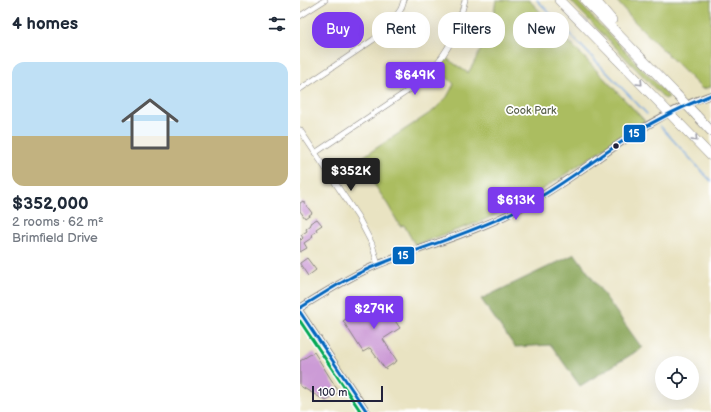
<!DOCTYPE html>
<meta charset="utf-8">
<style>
:root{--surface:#fff;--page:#f2f2f3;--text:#1f2937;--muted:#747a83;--line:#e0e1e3;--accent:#7c3aed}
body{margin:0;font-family:"Balsamiq Sans",sans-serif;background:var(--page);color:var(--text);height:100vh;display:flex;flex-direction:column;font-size:15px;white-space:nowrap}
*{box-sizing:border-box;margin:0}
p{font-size:13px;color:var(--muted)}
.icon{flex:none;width:22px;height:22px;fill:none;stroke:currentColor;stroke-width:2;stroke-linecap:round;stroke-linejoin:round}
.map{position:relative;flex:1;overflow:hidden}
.side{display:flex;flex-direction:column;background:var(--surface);width:300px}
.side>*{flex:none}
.banner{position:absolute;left:12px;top:12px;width:339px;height:36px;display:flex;gap:8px}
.buttons{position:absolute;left:355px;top:356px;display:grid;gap:8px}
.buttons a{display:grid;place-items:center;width:44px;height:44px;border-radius:50%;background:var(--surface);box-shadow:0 4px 16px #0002;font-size:20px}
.scale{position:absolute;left:12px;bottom:10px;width:71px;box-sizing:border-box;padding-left:4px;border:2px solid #22223b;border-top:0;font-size:11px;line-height:14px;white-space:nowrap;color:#22223b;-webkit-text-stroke:3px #fff;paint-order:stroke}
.price{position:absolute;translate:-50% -34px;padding:0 9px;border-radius:4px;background:var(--accent);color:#fff;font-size:13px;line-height:26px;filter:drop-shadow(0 1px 2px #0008)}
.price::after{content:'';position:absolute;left:50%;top:24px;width:12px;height:9px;margin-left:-6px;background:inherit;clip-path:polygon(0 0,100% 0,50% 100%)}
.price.current{background:#222;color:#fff}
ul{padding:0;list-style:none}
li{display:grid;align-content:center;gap:8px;height:212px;padding:0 12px}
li+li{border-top:1px solid var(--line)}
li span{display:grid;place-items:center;height:124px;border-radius:12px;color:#555}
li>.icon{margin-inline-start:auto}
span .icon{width:72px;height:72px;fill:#fffc;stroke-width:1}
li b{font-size:17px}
h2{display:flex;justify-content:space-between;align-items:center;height:48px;padding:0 12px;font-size:17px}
.tag{padding:0 14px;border-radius:16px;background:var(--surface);box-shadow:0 4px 16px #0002;font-size:14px;line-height:36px}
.tag.current{background:var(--accent);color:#fff}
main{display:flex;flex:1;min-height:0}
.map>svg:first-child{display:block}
</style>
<main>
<section class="side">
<h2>4 homes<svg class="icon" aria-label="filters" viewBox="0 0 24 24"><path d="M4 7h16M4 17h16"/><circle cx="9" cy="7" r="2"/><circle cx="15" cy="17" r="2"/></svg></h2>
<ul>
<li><span style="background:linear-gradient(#bfe0f5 60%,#c2b280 0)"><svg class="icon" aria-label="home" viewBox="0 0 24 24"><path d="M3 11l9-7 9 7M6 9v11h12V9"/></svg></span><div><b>$352,000</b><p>2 rooms · 62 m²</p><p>Brimfield Drive</p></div></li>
</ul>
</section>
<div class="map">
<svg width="411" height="412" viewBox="0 0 411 412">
<rect width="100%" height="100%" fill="#fff"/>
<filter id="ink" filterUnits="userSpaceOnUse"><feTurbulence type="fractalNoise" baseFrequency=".025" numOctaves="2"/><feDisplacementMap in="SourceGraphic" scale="8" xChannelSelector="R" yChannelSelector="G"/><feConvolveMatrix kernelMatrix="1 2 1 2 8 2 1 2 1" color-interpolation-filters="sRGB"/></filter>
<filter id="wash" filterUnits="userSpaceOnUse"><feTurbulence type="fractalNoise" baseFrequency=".012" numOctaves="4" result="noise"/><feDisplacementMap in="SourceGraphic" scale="16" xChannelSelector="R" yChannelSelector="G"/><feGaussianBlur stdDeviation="0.9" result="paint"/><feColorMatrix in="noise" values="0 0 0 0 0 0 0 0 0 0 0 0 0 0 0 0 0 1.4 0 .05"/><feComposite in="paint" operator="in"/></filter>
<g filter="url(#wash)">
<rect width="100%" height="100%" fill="#e9e3c2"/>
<path fill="#abbd61" stroke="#66704e" d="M196,0H229L345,121L228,199L182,221L115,245L104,225L100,226L88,205L58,160L133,111L147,97L154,84L137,68L146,58L168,73C182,50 192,27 196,0Z
M270,0H276L369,97L365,99Z
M316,0H411V87L402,89L335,22Z"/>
<path fill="#88a457" stroke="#556349" d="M275,254L342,348L280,386L251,345L215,347L181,299Z"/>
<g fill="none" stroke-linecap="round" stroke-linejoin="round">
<path stroke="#73a4dd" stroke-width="1.5" d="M237,0L347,114
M360,126L411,181"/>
</g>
<g id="blocks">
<path fill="#cc9bd6" d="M3,201L12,213L5,218L0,211V203Z
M17,219L22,225L16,229L17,231L11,235L13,237L4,243L7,248L0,252V238L1,240L3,238L1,235L7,231L6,229L11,225L10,223Z
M7,258L16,270L8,276L0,264V263Z
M79,297L100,328L83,339L97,361L85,369L70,348L63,352L43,321Z
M14,352L39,392L26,401L0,386V361Z"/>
</g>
</g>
<g filter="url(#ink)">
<use href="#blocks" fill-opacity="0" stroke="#86827e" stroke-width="1"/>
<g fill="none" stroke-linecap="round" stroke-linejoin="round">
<defs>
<path id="minor" d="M0,16L25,0
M0,89L73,40L89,27L101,9L104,0
M0,130L58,217L72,244L78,265
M15,153L115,86C146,58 155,40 165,0"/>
<path id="tertiary" d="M0,308C25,292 52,275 79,264C125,246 173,233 217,210C284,175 339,119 411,95
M0,312L67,412"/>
<path id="motorway" d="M259,0L313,55
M285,0L376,94
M295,0L312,20
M396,115L411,131
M379,123L411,156"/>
</defs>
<use href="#minor" stroke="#86827e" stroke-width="6"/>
<use href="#tertiary" stroke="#86827e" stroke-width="8"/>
<use href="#motorway" stroke="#86827e" stroke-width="10"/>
<use href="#minor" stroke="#fff" stroke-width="5"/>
<use href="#tertiary" stroke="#fff" stroke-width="6"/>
<use href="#motorway" stroke="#fff" stroke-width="9"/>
<defs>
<path id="motorway-bridge" d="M313,55L379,123
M376,94L396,115"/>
</defs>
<use href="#motorway-bridge" stroke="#86827e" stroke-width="10" stroke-linecap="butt"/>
<use href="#motorway-bridge" stroke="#fff" stroke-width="9"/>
<defs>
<path id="bus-1" d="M0,308C26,292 51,275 80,264C125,246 172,233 215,211C258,189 295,159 335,133C359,118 384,106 411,95
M0,312L67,412"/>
<path id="bus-2" d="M0,321L61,412"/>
</defs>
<use href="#bus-1" stroke="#fff" stroke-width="6"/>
<use href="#bus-2" stroke="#fff" stroke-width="6"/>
<use href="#bus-1" stroke="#0065bd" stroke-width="3"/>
<use href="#bus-2" stroke="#00a651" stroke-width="3"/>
</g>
<defs><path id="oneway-chevron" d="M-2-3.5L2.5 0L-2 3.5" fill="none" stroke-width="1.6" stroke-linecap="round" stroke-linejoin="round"/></defs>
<g stroke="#9c9ca7">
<use href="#oneway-chevron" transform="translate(340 83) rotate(46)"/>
<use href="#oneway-chevron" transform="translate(395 139) rotate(46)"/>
</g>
</g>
<circle fill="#22223b" stroke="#fff" stroke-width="1.5" cx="316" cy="146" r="3.5"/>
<g text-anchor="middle" stroke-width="3.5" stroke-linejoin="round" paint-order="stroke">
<g font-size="11" fill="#59604a" stroke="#fff">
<text x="231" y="114">Cook Park</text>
</g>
</g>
<g stroke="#fff" stroke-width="1.5">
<rect x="323" y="124" width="23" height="19" rx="4" fill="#0065bd"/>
<rect x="92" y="246" width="23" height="19" rx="4" fill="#0065bd"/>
</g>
<g font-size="11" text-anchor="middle" font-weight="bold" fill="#fff">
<text x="334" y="137">15</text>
<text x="103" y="259">15</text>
</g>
</svg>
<div class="buttons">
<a><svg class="icon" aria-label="locate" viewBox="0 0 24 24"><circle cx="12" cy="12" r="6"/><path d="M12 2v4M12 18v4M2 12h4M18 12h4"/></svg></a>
</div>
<div class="scale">100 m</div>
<b class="price" style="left:115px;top:96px">$649K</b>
<b class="price current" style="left:51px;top:192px">$352K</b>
<b class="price" style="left:216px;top:221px">$613K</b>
<b class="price" style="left:74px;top:330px">$279K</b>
<div class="banner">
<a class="tag current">Buy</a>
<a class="tag">Rent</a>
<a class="tag">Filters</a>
<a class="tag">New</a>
</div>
</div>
</main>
